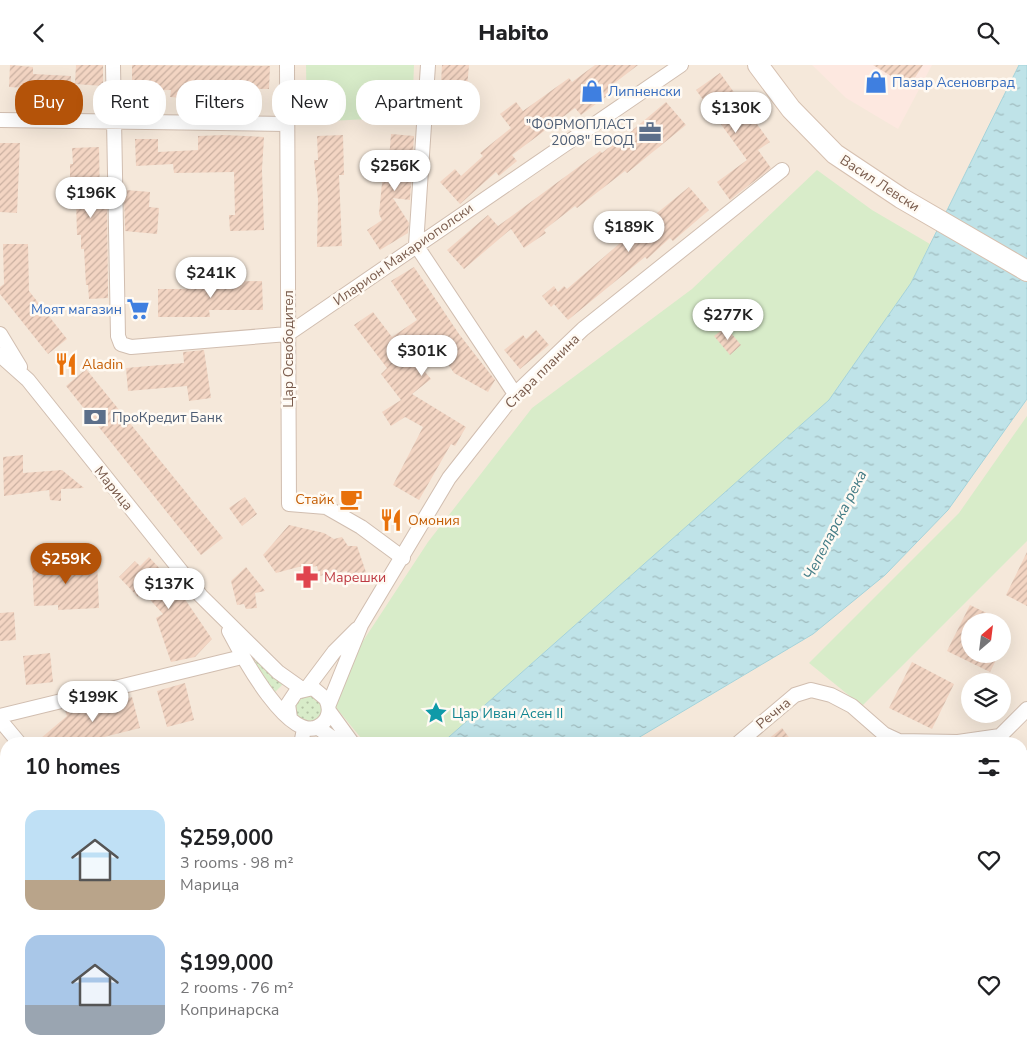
<!DOCTYPE html>
<meta charset="utf-8">
<style>
:root{--surface:#fff;--page:#f6f6f6;--text:#202124;--muted:#757577;--accent:#b45309}
body{margin:0;font-family:"Nunito Sans",sans-serif;background:var(--page);color:var(--text);height:100vh;display:flex;flex-direction:column;font-size:19px;white-space:nowrap}
*{box-sizing:border-box;margin:0}
p{font-size:16px;color:var(--muted)}
.icon{flex:none;width:28px;height:28px;fill:none;stroke:currentColor;stroke-width:2;stroke-linecap:round;stroke-linejoin:round}
.map{position:relative;flex:1;overflow:hidden}
.panel{position:absolute;left:0px;top:672px;width:1028px;height:321px;display:flex;flex-direction:column;background:var(--surface);border-radius:20px 20px 0 0;box-shadow:0 5px 20px #0002}
.panel>*{flex:none}
.hud{position:absolute;left:15px;top:15px;width:500px;height:45px;display:flex;gap:10px}
.needle{width:32px;rotate:28deg}
.buttons{position:absolute;left:961px;top:548px;display:grid;gap:10px}
.buttons a{display:grid;place-items:center;width:50px;height:50px;border-radius:50%;background:var(--surface);box-shadow:0 5px 20px #0002;font-size:25px}
.price{position:absolute;translate:-50% -42px;padding:0 11px;border-radius:18px;background:#fff;color:#222;font-size:16px;line-height:32px;filter:drop-shadow(0 1px 2px #0008)}
.price::after{content:'';position:absolute;left:50%;top:30px;width:15px;height:11px;margin-left:-8px;background:inherit;clip-path:polygon(0 0,100% 0,50% 100%)}
.price.current{background:var(--accent);color:#fff}
ul{padding:0;list-style:none}
li{display:flex;align-items:center;gap:15px;height:125px;padding:0 25px}
li span{display:grid;place-items:center;flex:none;width:140px;height:100px;border-radius:15px;color:#555}
li>.icon{margin-inline-start:auto}
span .icon{width:60px;height:60px;fill:#fffc;stroke-width:1}
li b{font-size:21px}
h2{display:flex;justify-content:space-between;align-items:center;height:60px;padding:0 25px;font-size:21px}
.chip{padding:0 18px;border-radius:20px;background:var(--surface);box-shadow:0 5px 20px #0002;font-size:18px;line-height:45px}
.chip.current{background:var(--accent);color:#fff}
header{display:flex;justify-content:space-between;align-items:center;height:65px;padding:0 25px;background:var(--surface);font-size:22px;font-weight:800}
.map>svg:first-child{display:block}
</style>
<header><svg class="icon" aria-label="back" viewBox="0 0 24 24"><path d="M15 5l-7 7 7 7"/></svg>Habito<svg class="icon" aria-label="search" viewBox="0 0 24 24"><circle cx="10" cy="10" r="6"/><path d="M15 15l6 6"/></svg></header>
<div class="map">
<svg width="1027" height="993" viewBox="0 0 1027 993">
<defs>
<pattern id="grass-dots" width="8" height="8" patternUnits="userSpaceOnUse" patternTransform="scale(1.25)"><rect width="8" height="8" fill="#d8ecc9"/><path d="M2 2h.1M6 6h.1" fill="none" stroke="#b4c2a5" stroke-width="1.8" stroke-linecap="round"/></pattern>
<pattern id="water-ripples" width="26" height="14" patternUnits="userSpaceOnUse" patternTransform="scale(1.25)"><rect width="26" height="14" fill="#bfe3e8"/><path d="M2 4q2-2 4 0t4 0M15 11q2-2 4 0t4 0" fill="none" stroke="#a0bbbe"/></pattern>
<pattern id="building-hatch" width="6" height="6" patternUnits="userSpaceOnUse" patternTransform="scale(1.25)"><rect width="6" height="6" fill="#f3d5c3"/><path d="M-1 1l2-2M0 6l6-6M5 7l2-2" fill="none" stroke="#cab0a1"/></pattern>
</defs>
<rect width="100%" height="100%" fill="#fdf6ec"/>
<path fill="#f5e8da" fill-rule="evenodd" d="M0,0H1027V993H0ZM970,556H1002V589H970ZM970,616H1002V649H970ZM6,679H1021V988H6Z"/>
<path fill="#fde8e0" d="M812,0H932L898,64L846,33Z"/>
<path fill="url(#grass-dots)" d="M248,589L283,619L273,629Z
M294 644a14 14 0 1 1 28 0a14 14 0 1 1-28 0Z"/>
<path fill="#d8ecc9" d="M306,0H414L412,52L307,57Z
M817,105L872,145L930,179L911,218L829,335L441,679H366L333,639L346,602L428,477L532,343L692,224Z
M1027,351V476L862,641L809,598L959,448Z
M107,988H171L167,993H103Z"/>
<path fill="url(#water-ripples)" stroke="#a5d3da" d="M1019,0H1027V334L948,445L885,510L813,569L638,673L625,679H441L829,335L911,218Z
M171,988H233L229,993H167Z"/>
<path fill="url(#building-hatch)" d="M10,0L33,2V9L71,11L70,41H46V24L9,22Z
M76,0H103V21L75,19Z
M132,0L270,1L269,24L228,23L227,32L195,30V34L170,32L171,25L132,26Z
M442,0H469L464,57L439,55Z
M595,0H638L612,20L615,25L581,50L575,43L512,90L517,96L499,111L496,107L460,139L440,117L455,104L461,111L483,91L480,88L511,63L500,49L516,37L523,46L569,13L572,17Z
M873,0H923L909,22Z
M720,8L770,77L758,85L771,103L730,135L717,117L747,95L696,25Z
M666,37L686,60L627,108L625,106L577,143L575,141L544,165L546,168L524,183L511,164L464,204L447,185L488,150L498,161L600,86L602,88L627,68L628,69Z
M391,69L414,71L410,135L393,133L409,158L408,168L380,185L367,165L382,155L379,149L383,108H388Z
M224,70L264,72L262,105L264,165L230,166L229,150H235L234,107L174,108L173,99L136,101L135,74H158V87L198,85V71Z
M343,70L344,110H339L342,181L317,182L318,134L314,95H318L317,71Z
M0,78H20L17,148L0,147Z
M99,82L100,133L107,132L108,228V233L89,234L88,220H86L84,184H81V170H77L76,134H74V119H70V99H73L72,83Z
M689,122L709,145L673,176L670,173L647,194L645,192L568,255L554,239L551,242L542,231L554,221L558,227L564,221L567,224L627,172L635,164L633,162L643,154L646,157Z
M127,125L150,127L149,142L159,143L157,169L125,166L124,132L127,131Z
M3,179H28L29,226L67,274L48,289L0,229V222L4,219Z
M414,202L459,269L495,315L488,327L454,308L432,275L410,289L431,314L412,329L466,362L455,381L451,379L419,435L393,420L423,362L405,352L391,361L382,347L401,335L381,309L387,303L354,260L373,247L392,272L417,255L391,216Z
M262,216L263,245H209L210,252H158V224H211L210,217Z
M726,262L741,280L730,290L714,271Z
M536,265L549,280L520,304L504,285L523,270L526,274Z
M204,285L211,333L189,336L187,321L128,326L126,303L184,298L183,287Z
M86,304L223,473L201,490L66,321Z
M23,390V408L62,405L84,423L61,424V436L50,435L49,425L4,431L3,392Z
M245,432L257,449L242,461L229,443Z
M289,460L324,468L334,474L342,472L348,481H357L367,510L348,511L347,506L319,511L317,501L307,503L306,500L276,508L263,490Z
M1027,487V541L1006,530Z
M149,492L176,521L212,574L195,592L171,597L156,553L163,549L143,527L138,532L119,512L135,496L140,501Z
M97,496L99,543L58,545V540L34,541L32,499Z
M246,502L265,526L255,528L257,543L246,544L244,539L237,540L231,516Z
M970,540L1003,556H970V589H999L990,607L947,586Z
M14,547L16,575L0,576V548Z
M50,588L53,617L26,620L23,591Z
M912,597L954,619L932,664L889,643Z
M185,618L194,655L167,662L157,626Z
M132,632L140,663L76,679H34L67,651L65,645L89,639L90,643Z
M782,663L794,679H762Z"/>
<g fill="none" stroke-linecap="round" stroke-linejoin="round">
<defs>
<path id="pedestrian" d="M631,993L639,988"/>
<path id="minor" d="M113,0L118,271L121,279L131,282L288,269L681,0
M287,0L289,439L326,442L361,462L403,493
M428,0L416,180L515,329
M0,55L286,59
M0,269L20,302
M0,290L28,315L201,531L278,607L302,624
M229,566C240,587 292,686 322,659C330,652 330,642 326,634L313,623L296,627L288,639L290,653
M307,623L334,587L357,564
M329,639L361,560L449,413L515,329L583,264L782,105
M329,646L353,679
M0,651L242,592
M0,655L20,679
M317,662L341,679
M301,679L304,664
M737,679L795,630L811,625L831,630L852,641L884,669L899,676L958,677L1000,671L1027,644
M1021,690L1027,695
M1021,756L1027,750
M0,861L6,863
M83,993L87,988
M343,993L348,988"/>
<path id="secondary" d="M758,0L791,44L835,89L901,133L1027,206"/>
</defs>
<use href="#pedestrian" stroke="#d1beb0" stroke-width="13"/>
<use href="#minor" stroke="#d1beb0" stroke-width="16"/>
<use href="#secondary" stroke="#d6c0b0" stroke-width="22"/>
<use href="#pedestrian" stroke="#fff" stroke-width="11"/>
<use href="#minor" stroke="#fff" stroke-width="14"/>
<use href="#secondary" stroke="#fff" stroke-width="20"/>
</g>
<defs>
<symbol id="shop-bare" viewBox="-9 -9 18 18"><path d="M-5-2.5h2.3a2.7 3.5 0 0 1 5.4 0H5L5.5 6h-11ZM-1.5-2.5h3a1.5 2.3 0 0 0-3 0Z" fill="#3f7fe0" stroke="#fffaf3" stroke-width="2.5" paint-order="stroke"/></symbol>
<symbol id="office-bare" viewBox="-9 -9 18 18"><path d="M-6-3h4V-5.5h4V-3h4V5H-6ZM-1-4.5V-3h2v-1.5ZM-6 0V1H6V0Z" fill="#5c6f8a" stroke="#fffaf3" stroke-width="2.5" paint-order="stroke"/></symbol>
<symbol id="supermarket-bare" viewBox="-9 -9 18 18"><path d="M-6-5.5h2.5l.6 2H6L4.5 2H-2.5L-4.4-4H-6ZM-1.5 3.2a1.3 1.3 0 1 0 .1 0ZM3 3.2a1.3 1.3 0 1 0 .1 0Z" fill="#3f7fe0" stroke="#fffaf3" stroke-width="2.5" paint-order="stroke"/></symbol>
<symbol id="restaurant-bare" viewBox="-9 -9 18 18"><path d="M-5-6h1v4h1v-4h1v4h1v-4h1v5L-1.5 .5V6h-2V.5L-5-1ZM5-6V6H3V1.5H1.5Q1.5-4 5-6Z" fill="#e8710a" stroke="#fffaf3" stroke-width="2.5" paint-order="stroke"/></symbol>
<symbol id="bank-bare" viewBox="-9 -9 18 18"><path d="M-6-4H6V4H-6ZM0-2.3a2.3 2.3 0 1 0 0 4.6a2.3 2.3 0 1 0 0-4.6Z" fill="#5c6f8a" stroke="#fffaf3" stroke-width="2.5" paint-order="stroke"/></symbol>
<symbol id="cafe-bare" viewBox="-9 -9 18 18"><path d="M-5.5-4.5H6V0H3Q3 3.5 0 3.5H-2.5Q-5.5 3.5-5.5 0ZM3-3.2v2h1.7v-2ZM-6 4.5H4V6H-6Z" fill="#e8710a" stroke="#fffaf3" stroke-width="2.5" paint-order="stroke"/></symbol>
<symbol id="pharmacy-bare" viewBox="-9 -9 18 18"><path d="M-2-6h4v4h4v4h-4v4h-4v-4h-4v-4h4Z" fill="#e0444e" stroke="#fffaf3" stroke-width="2.5" paint-order="stroke"/></symbol>
<symbol id="sight-bare" viewBox="-9 -9 18 18"><path d="M0-6L1.8-2.2L6-1.7L2.9 1.2L3.7 5.4L0 3.3L-3.7 5.4L-2.9 1.2L-6-1.7L-1.8-2.2Z" fill="#0f9aa8" stroke="#fffaf3" stroke-width="2.5" paint-order="stroke"/></symbol>
</defs>
<g fill-rule="evenodd">
<use href="#shop-bare" x="860" y="1" width="32" height="32"/>
<use href="#shop-bare" x="576" y="10" width="32" height="32"/>
<use href="#office-bare" x="634" y="51" width="32" height="32"/>
<use href="#supermarket-bare" x="122" y="228" width="32" height="32"/>
<use href="#restaurant-bare" x="50" y="283" width="32" height="32"/>
<use href="#bank-bare" x="79" y="336" width="32" height="32"/>
<use href="#cafe-bare" x="335" y="418" width="32" height="32"/>
<use href="#restaurant-bare" x="375" y="439" width="32" height="32"/>
<use href="#pharmacy-bare" x="291" y="496" width="32" height="32"/>
<use href="#sight-bare" x="420" y="632" width="32" height="32"/>
</g>
<g text-anchor="middle" stroke-width="5" stroke-linejoin="round" paint-order="stroke">
<g font-size="14" fill="#366cbe" stroke="#fffaf3" text-anchor="start">
<text x="892" y="22">Пазар Асеновград</text>
<text x="608" y="31">Липненски</text>
<text x="122" y="249" text-anchor="end">Моят магазин</text>
</g>
<g font-size="14" fill="#4e5e75" stroke="#fffaf3" text-anchor="end">
<text x="634" y="64">"ФОРМОПЛАСТ<tspan x="634" dy="16">2008" ЕООД</tspan></text>
<text x="112" y="357" text-anchor="start">ПроКредит Банк</text>
</g>
<g font-size="14" fill="#7a5c4d" stroke="#fffaf3">
<text transform="translate(880 118) rotate(33)" y="5">Васил Левски</text>
<text transform="translate(403 189) rotate(-35)" y="5">Иларион Макариополски</text>
<text transform="translate(288 284) rotate(-90)" y="5">Цар Освободител</text>
<text transform="translate(542 306) rotate(-45)" y="5">Стара планина</text>
<text transform="translate(114 423) rotate(51)" y="5">Марица</text>
<text transform="translate(773 648) rotate(-40)" y="5">Речна</text>
</g>
<g font-size="14" fill="#c56008" stroke="#fffaf3" text-anchor="start">
<text x="82" y="304">Aladin</text>
<text x="334" y="439" text-anchor="end">Стайк</text>
<text x="408" y="460">Омония</text>
</g>
<g font-size="14" fill="#be3a42" stroke="#fffaf3" text-anchor="start">
<text x="324" y="517">Марешки</text>
</g>
<g font-size="14" fill="#0d838f" stroke="#fffaf3" text-anchor="start">
<text x="452" y="653">Цар Иван Асен II</text>
</g>
<g font-size="15" font-style="italic" fill="#437c86" stroke="#fffaf3">
<text transform="translate(835 460) rotate(-63)" y="5">Чепеларска река</text>
</g>
</g>
</svg>
<div class="buttons">
<a><svg class="needle" viewBox="-14 -14 28 28"><path d="M0-13l5 13h-10z" fill="#e53935"/><path d="M0 13l5-13h-10z" fill="#757577"/></svg></a>
<a><svg class="icon" aria-label="layers" viewBox="0 0 24 24"><path d="M12 4l9 5-9 5-9-5zM3 14l9 5 9-5"/></svg></a>
</div>
<b class="price" style="left:736px;top:69px">$130K</b>
<b class="price" style="left:395px;top:127px">$256K</b>
<b class="price" style="left:91px;top:154px">$196K</b>
<b class="price" style="left:629px;top:188px">$189K</b>
<b class="price" style="left:211px;top:234px">$241K</b>
<b class="price" style="left:728px;top:276px">$277K</b>
<b class="price" style="left:422px;top:312px">$301K</b>
<b class="price current" style="left:66px;top:520px">$259K</b>
<b class="price" style="left:169px;top:545px">$137K</b>
<b class="price" style="left:93px;top:658px">$199K</b>
<div class="hud">
<a class="chip current">Buy</a>
<a class="chip">Rent</a>
<a class="chip">Filters</a>
<a class="chip">New</a>
<a class="chip">Apartment</a>
</div>
<section class="panel">
<h2>10 homes<svg class="icon" aria-label="filters" viewBox="0 0 24 24"><path d="M4 7h16M4 17h16"/><circle cx="9" cy="7" r="2"/><circle cx="15" cy="17" r="2"/></svg></h2>
<ul>
<li><span style="background:linear-gradient(#bfe0f5 70%,#b9a48a 0)"><svg class="icon" aria-label="home" viewBox="0 0 24 24"><path d="M3 11l9-7 9 7M6 9v11h12V9"/></svg></span><div><b>$259,000</b><p>3 rooms · 98 m²</p><p>Марица</p></div><svg class="icon" aria-label="heart" viewBox="0 0 24 24"><path d="M12 20l-8-8c-3-5 5-10 8-4 3-6 11-1 8 4z"/></svg></li>
<li><span style="background:linear-gradient(#a9c7e8 70%,#9aa5b1 0)"><svg class="icon" aria-label="home" viewBox="0 0 24 24"><path d="M3 11l9-7 9 7M6 9v11h12V9"/></svg></span><div><b>$199,000</b><p>2 rooms · 76 m²</p><p>Копринарска</p></div><svg class="icon" aria-label="heart" viewBox="0 0 24 24"><path d="M12 20l-8-8c-3-5 5-10 8-4 3-6 11-1 8 4z"/></svg></li>
</ul>
</section>
</div>
